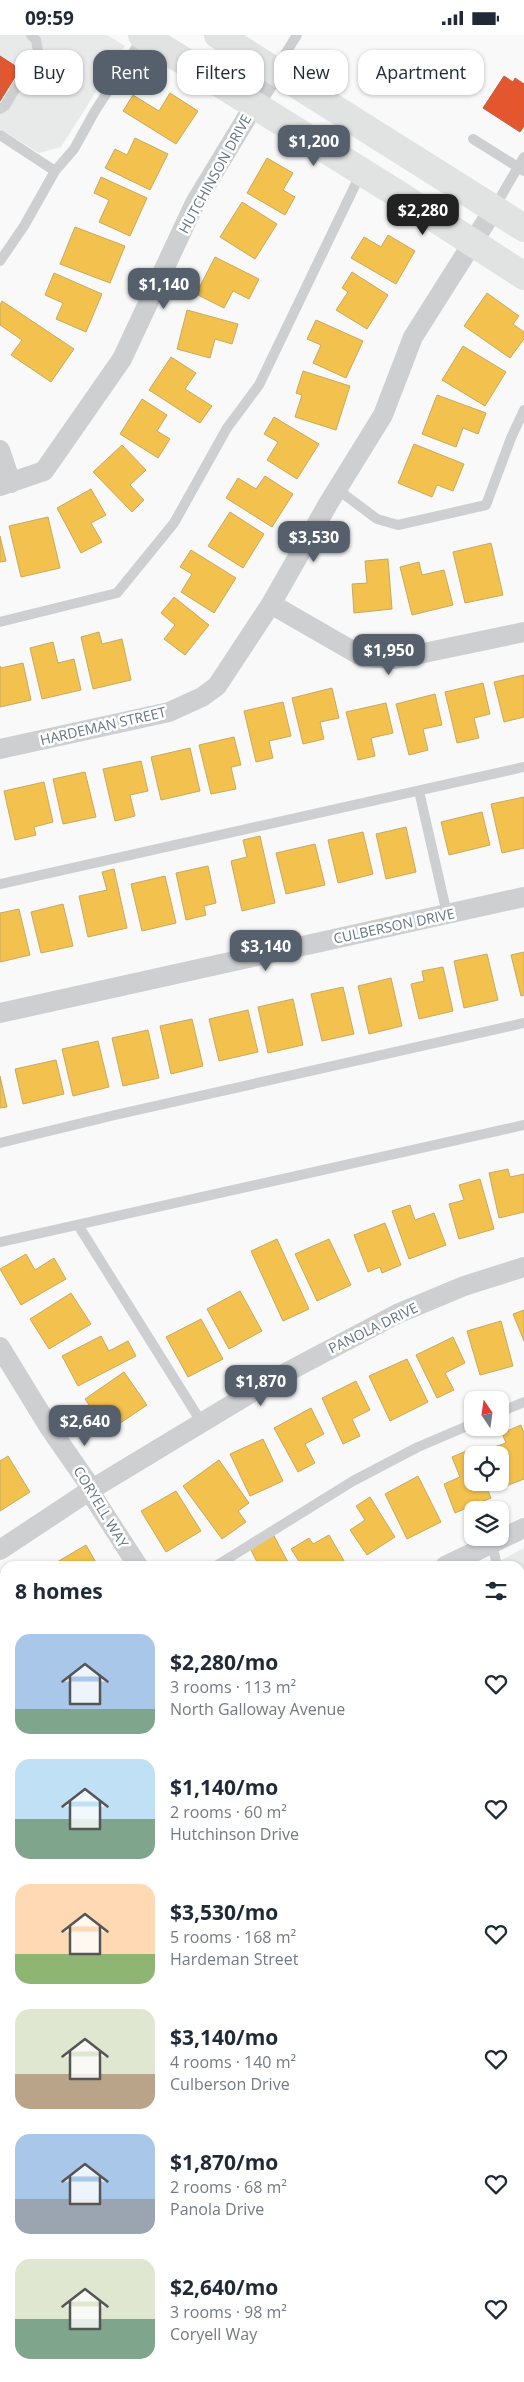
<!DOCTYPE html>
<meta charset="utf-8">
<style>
:root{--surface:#fff;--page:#f2f2f3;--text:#1f2937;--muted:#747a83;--accent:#56606c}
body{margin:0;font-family:"Open Sans",sans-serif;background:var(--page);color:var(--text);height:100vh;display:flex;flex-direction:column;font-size:19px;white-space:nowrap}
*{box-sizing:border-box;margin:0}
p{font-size:16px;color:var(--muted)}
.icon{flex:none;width:28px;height:28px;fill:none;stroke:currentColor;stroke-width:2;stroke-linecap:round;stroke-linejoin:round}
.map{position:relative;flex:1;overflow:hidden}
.side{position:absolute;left:0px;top:1526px;width:525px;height:821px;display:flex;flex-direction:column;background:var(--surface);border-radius:15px 15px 0 0;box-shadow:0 1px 4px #0004}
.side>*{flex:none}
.guide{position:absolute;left:15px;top:15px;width:495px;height:45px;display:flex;gap:10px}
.needle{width:32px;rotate:347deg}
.controls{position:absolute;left:464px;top:1356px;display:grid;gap:10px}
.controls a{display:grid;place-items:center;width:45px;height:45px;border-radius:10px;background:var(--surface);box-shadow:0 1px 4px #0004;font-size:25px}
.price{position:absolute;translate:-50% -42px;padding:0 11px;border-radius:10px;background:var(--accent);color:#fff;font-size:16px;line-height:32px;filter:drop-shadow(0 1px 2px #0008)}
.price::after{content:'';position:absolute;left:50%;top:30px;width:15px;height:11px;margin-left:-8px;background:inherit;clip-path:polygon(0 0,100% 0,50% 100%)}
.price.current{background:#222;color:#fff}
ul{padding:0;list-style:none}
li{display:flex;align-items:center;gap:15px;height:125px;padding:0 15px}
li span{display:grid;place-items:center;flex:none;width:140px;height:100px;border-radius:15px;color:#555}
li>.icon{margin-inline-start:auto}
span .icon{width:60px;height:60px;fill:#fffc;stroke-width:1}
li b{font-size:21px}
h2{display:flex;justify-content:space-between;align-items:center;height:60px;padding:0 15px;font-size:21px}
.chip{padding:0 18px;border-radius:15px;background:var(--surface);box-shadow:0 1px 4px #0004;font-size:18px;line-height:45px}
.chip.current{background:var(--accent);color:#fff}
.status{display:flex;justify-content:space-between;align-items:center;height:35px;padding:0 25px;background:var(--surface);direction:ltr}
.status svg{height:14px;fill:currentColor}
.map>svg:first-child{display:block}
</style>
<div class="status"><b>09:59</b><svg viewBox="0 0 49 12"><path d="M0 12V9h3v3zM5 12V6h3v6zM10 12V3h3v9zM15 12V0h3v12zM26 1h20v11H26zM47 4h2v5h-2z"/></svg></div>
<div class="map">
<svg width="524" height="2347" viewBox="0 0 524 2347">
<rect width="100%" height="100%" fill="#f9f9f9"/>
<path fill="#e8e9e9" d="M0,0H107L125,11L61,112L39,118L0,94Z
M524,1513V1974L520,1975V1531H490Z"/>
<path fill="#f2c14e" stroke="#c8aa5e" d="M170,58L198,76L176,109L123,76L133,60L159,76Z
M135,103L168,119L150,155L105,133L115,114L127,120Z
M267,123L293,138L283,155L295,162L285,180L247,158Z
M101,142L147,163L130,201L99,187L109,165L94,158Z
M242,167L277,189L255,224L220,202Z
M75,192L125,211L110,248L60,229Z
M388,200L415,216L396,249L351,223L364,202L381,212Z
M215,222L259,244L249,264L233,256L224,273L196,259Z
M352,237L388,260L367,294L336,275L348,257L342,253Z
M54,238L102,259L86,297L56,284L63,268L45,260Z
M487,258L519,281L513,289L524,297V304L510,323L464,291Z
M2,266L74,314L51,347L11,320L22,305L0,290V270Z
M187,275L238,289L232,309L215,304L210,323L177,314Z
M316,285L363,306L346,343L313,328L321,310L307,304Z
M463,311L506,337L485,371L442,345Z
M171,322L196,338L185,354L212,371L200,388L149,355Z
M303,336L350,351L336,395L295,382L302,360L296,358Z
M437,360L486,378L478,399L463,393L456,412L422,399Z
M142,364L167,380L157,396L170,404L158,423L120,399Z
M274,382L319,409L297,444L267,425L278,407L264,399Z
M414,409L464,429L453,456L437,450L432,462L398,448Z
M122,410L146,435L130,450L144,465L132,477L93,437Z
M265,441L293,459L272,492L226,463L238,443L256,454Z
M91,454L106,480L91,488L102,507L81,518L57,473Z
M230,477L264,499L243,533L208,511Z
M48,482L60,533L21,542L9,491Z
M0,501L6,526L0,527Z
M491,508L503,560L465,568L453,517Z
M191,515L236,543L214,578L181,557L192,539L180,532Z
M388,524L392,574L354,578L352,549L367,548L365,526Z
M419,527L422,540L444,535L453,570L412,580L400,532Z
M174,562L209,590L185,620L164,604L175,590L161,578Z
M99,597L102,609L122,604L131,645L93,654L81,602Z
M53,607L58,628L74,624L81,655L42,664L30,613Z
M23,628L31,665L0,672V631L1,633Z
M524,640V682L504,687L494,647Z
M483,648L490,679L474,683L479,703L457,708L445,657Z
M332,653L339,683L320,687L324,704L303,709L292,663Z
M435,659L442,690L423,694L428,715L409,720L396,669Z
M283,667L291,701L269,706L273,723L256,727L244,676Z
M386,668L393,698L371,703L375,721L358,725L346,677Z
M234,702L241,730L231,732L236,754L211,759L199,710Z
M190,713L200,756L161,765L151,722Z
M141,726L148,756L130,760L135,781L115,786L103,734Z
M85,737L96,782L63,789L53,744Z
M44,747L53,787L34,792L36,800L15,805L4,756Z
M524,762V813L502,818L491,769Z
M482,777L490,810L449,820L441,787Z
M406,792L416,837L386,844L376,799Z
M363,797L373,839L338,848L328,805Z
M260,801L275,868L242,876L231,826L247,822L243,805Z
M315,809L325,850L286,859L276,818Z
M208,831L216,868L204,871L206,880L186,885L176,838Z
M114,834L127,893L88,902L79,861L107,855L102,837Z
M165,841L176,888L142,896L131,849Z
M63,869L73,911L41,918L31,877Z
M19,874L30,920L0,927V878Z
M524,917V960L521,961L511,920Z
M487,919L498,965L464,973L454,926Z
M443,932L453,976L419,984L411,949L424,946L422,936Z
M391,943L402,991L369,999L358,951Z
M343,952L354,999L322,1006L311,959Z
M293,964L303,1010L268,1018L258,972Z
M248,975L258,1017L219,1026L209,984Z
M192,984L203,1031L171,1039L160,991Z
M148,995L159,1043L123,1051L112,1003Z
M98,1006L109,1052L73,1061L62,1014Z
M56,1025L64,1059L23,1069L15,1034Z
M0,1041L7,1072L0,1073Z
M508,1134L510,1142L524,1139V1177L499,1183L489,1138Z
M480,1144L494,1194L459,1204L449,1169L464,1165L459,1150Z
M410,1170L415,1185L434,1178L446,1210L409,1224L392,1176Z
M385,1188L401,1230L382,1238L380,1232L368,1237L354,1200Z
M277,1204L309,1274L283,1286L251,1216Z
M329,1204L351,1250L317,1266L295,1219Z
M26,1219L35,1235L54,1223L66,1244L21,1270L0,1234Z
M240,1256L262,1296L229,1314L207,1274Z
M71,1258L91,1289L49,1314L30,1284Z
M524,1275V1306L513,1279Z
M201,1284L223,1324L188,1342L166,1302Z
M501,1286L513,1331L480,1340L467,1296Z
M101,1301L109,1316L128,1306L136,1321L78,1351L62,1321Z
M453,1302L465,1328L445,1338L454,1355L437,1363L416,1320Z
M407,1324L428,1367L390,1386L369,1341Z
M124,1337L147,1370L107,1397L85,1364Z
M356,1346L370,1375L352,1384L360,1401L343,1409L322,1363Z
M311,1373L324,1399L305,1409L315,1428L298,1437L274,1393Z
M521,1390L524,1398V1444L506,1451L500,1435V1420H494L491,1413L506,1408L502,1398Z
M263,1404L283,1446L250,1461L230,1419Z
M471,1414L473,1420L472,1448H485L491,1463L455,1478L444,1449L460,1442L452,1422Z
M8,1421L30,1457L0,1476V1426Z
M219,1425L249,1468L238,1476L246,1487L222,1504L183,1451Z
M418,1441L441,1487L407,1504L385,1459Z
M176,1456L201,1496L166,1517L141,1476Z
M370,1462L395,1502L367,1520L350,1495L365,1485L356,1471Z
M273,1499L290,1531H259L249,1511Z
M329,1500L347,1531H302L291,1514L309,1503L313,1509Z
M86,1510L98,1531H52V1530Z
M0,1573L5,1581V1614L0,1617Z
M5,1705V1754H4L0,1747V1708Z
M0,1860L5,1871V1902L0,1904Z"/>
<path fill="#e4572e" stroke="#be6048" d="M0,21L20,34L0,66Z
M504,41L513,47L515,43L524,49V91L520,97L483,73Z"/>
<path fill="#3f88c5" stroke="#4a83b1" d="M520,1784L524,1802V1911L520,1912Z"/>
<path fill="#d0d2d3" stroke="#e8e8e8" d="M5,2216V2342H144L145,2347H0V2217Z"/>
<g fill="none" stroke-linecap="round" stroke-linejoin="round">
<path stroke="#cecfd0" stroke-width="10" d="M275,35L297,0
M0,74L5,71L38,16L36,5L31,0
M0,100L55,136
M473,104L524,136
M494,173L524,122
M0,226L24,191L55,136L74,114L95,76L143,2
M337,454L377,484L398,490L486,470L511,403L524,375
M0,587L117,558L174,488L227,393L259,350L361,138
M419,756L447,879
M0,849L524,732
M0,1108L115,1080L524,988
M78,1190L202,1388
M0,1207L524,1090
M500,1377L524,1367
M492,1508L497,1531
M216,1531L353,1446L418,1412L472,1389
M520,1628L524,1645
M0,1667L5,1663
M0,1971L5,1969
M0,2211L5,2210"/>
<path stroke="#cecfd0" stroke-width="20" d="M0,415L11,448
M0,451L44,436L122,324L195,168L275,36
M271,569L363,622L395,624L524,597
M0,714L169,677L202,662L217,651L271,569L328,469L383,380L413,302L494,174
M0,978L524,862
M0,1312L49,1392L92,1454V1460L138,1531
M0,1515L92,1454L274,1344L397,1279L464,1251L524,1232
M445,1531L524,1493
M0,1810L5,1807
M520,1994L524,1993
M0,2113L5,2112"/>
<path stroke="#e1e2e2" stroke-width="28" d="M142,0L396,158L524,241
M218,0L524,193"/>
</g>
<g text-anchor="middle" stroke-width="5" stroke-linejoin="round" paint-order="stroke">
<g font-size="14" fill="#657683" stroke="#fff">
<text transform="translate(215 139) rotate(-61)" y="5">HUTCHINSON DRIVE</text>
<text transform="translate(103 691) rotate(-13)" y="5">HARDEMAN STREET</text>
<text transform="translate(394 891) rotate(-12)" y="5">CULBERSON DRIVE</text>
<text transform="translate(373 1293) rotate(-26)" y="5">PANOLA DRIVE</text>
<text transform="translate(101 1472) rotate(59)" y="5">CORYELL WAY</text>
</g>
</g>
</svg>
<div class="controls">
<a><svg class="needle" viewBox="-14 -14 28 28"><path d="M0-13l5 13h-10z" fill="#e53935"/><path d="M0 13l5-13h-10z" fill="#747a83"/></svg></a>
<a><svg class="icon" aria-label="locate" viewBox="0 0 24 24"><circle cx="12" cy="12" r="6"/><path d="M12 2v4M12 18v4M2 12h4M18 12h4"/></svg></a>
<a><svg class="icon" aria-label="layers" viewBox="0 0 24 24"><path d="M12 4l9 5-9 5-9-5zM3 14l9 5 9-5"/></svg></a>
</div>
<b class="price" style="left:314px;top:132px">$1,200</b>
<b class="price current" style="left:423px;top:201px">$2,280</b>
<b class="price" style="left:164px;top:275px">$1,140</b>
<b class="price" style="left:314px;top:528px">$3,530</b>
<b class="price" style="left:389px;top:641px">$1,950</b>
<b class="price" style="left:266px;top:937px">$3,140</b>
<b class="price" style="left:261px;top:1372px">$1,870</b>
<b class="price" style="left:85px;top:1412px">$2,640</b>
<div class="guide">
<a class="chip">Buy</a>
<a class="chip current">Rent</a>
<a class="chip">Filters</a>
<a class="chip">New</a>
<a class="chip">Apartment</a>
</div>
<section class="side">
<h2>8 homes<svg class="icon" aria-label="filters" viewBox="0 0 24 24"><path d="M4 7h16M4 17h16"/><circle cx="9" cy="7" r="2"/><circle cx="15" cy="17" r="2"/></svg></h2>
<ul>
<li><span style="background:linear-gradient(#a9c7e8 75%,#7fa58c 0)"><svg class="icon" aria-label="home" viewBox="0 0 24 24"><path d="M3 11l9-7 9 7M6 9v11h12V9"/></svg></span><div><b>$2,280/mo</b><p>3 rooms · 113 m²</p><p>North Galloway Avenue</p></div><svg class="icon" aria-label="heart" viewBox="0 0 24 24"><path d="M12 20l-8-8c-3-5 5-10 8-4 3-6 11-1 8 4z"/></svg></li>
<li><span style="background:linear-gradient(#bfe0f5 60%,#7fa58c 0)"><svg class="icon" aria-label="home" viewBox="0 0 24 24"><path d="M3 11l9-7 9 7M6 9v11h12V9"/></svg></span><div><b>$1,140/mo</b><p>2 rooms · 60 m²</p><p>Hutchinson Drive</p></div><svg class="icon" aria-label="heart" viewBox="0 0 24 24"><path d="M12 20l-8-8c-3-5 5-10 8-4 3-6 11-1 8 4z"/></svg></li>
<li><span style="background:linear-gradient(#ffd9b3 70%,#8fb573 0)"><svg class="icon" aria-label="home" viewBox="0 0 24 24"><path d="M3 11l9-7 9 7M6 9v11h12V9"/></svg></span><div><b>$3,530/mo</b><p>5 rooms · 168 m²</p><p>Hardeman Street</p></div><svg class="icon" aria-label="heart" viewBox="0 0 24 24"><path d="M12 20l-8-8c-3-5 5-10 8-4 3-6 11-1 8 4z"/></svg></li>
<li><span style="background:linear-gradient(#dfe7d0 65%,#b9a48a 0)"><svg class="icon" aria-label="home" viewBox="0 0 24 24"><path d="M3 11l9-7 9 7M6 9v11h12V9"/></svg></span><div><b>$3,140/mo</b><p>4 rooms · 140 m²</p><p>Culberson Drive</p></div><svg class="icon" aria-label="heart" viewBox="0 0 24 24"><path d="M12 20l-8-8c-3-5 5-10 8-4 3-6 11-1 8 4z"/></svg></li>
<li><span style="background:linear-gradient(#a9c7e8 65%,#9aa5b1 0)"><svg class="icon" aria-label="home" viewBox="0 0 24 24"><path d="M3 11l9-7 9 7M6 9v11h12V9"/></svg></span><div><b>$1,870/mo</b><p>2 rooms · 68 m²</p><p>Panola Drive</p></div><svg class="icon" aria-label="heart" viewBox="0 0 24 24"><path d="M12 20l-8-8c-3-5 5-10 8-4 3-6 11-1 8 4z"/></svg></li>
<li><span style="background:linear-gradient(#dfe7d0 60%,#7fa58c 0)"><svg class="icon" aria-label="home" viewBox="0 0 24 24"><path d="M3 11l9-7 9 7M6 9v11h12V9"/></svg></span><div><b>$2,640/mo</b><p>3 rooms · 98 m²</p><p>Coryell Way</p></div><svg class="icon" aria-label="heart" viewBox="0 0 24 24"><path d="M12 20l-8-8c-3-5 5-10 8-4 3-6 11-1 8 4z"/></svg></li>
</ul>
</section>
</div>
